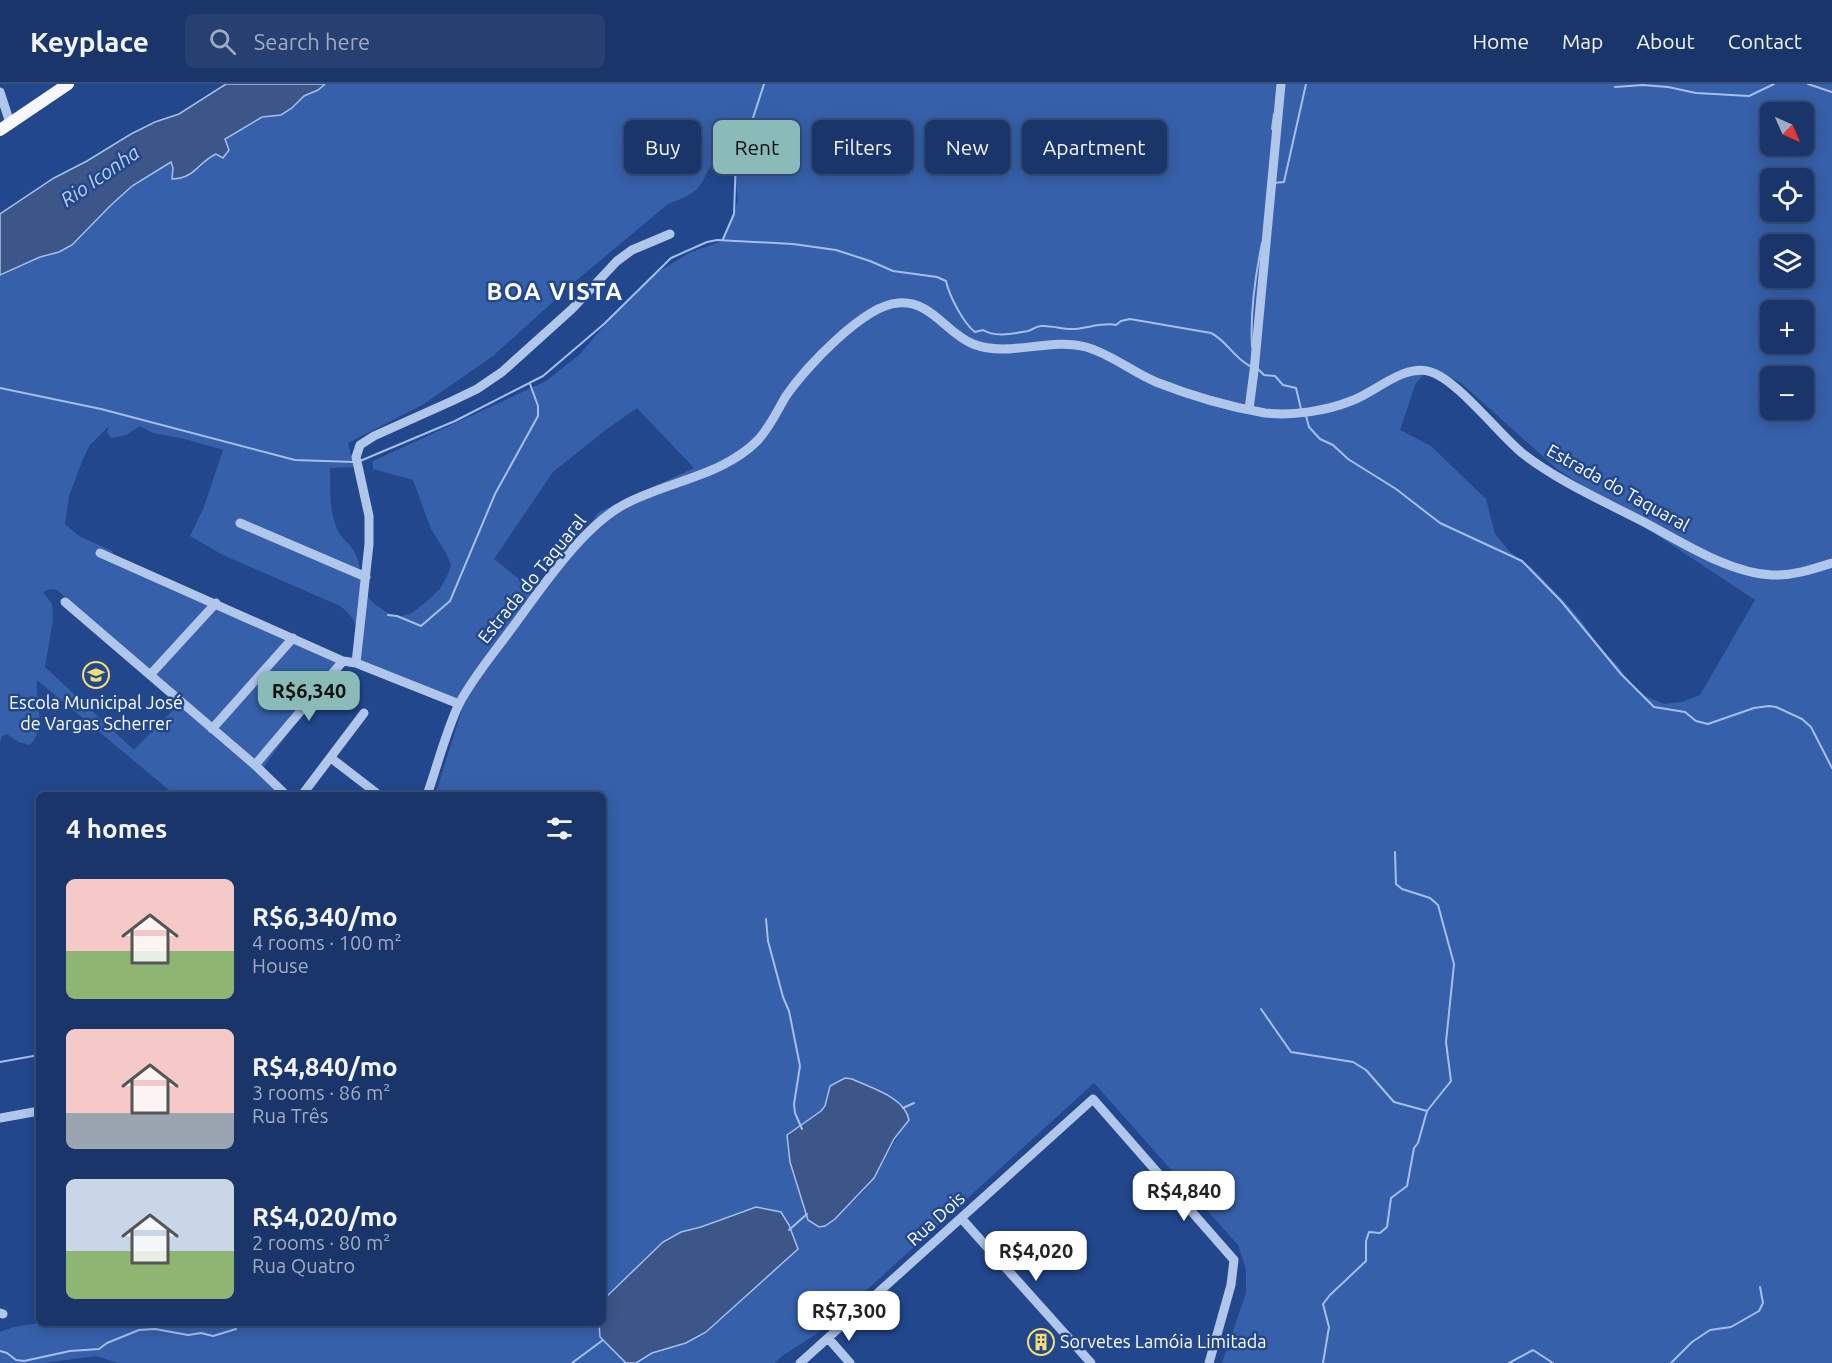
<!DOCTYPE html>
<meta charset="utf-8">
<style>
:root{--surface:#1a356a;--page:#274072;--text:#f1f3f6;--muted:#9fabc1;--line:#38507e;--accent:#8bbbb9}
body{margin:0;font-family:Ubuntu,sans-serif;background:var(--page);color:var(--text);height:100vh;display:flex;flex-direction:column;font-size:22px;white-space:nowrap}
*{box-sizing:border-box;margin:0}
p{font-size:20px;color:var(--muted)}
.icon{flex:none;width:33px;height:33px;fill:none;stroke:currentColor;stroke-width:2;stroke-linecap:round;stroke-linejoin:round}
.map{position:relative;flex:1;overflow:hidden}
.side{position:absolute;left:36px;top:708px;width:570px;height:534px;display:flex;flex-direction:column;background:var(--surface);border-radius:9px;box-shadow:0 3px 15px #0003,0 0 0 2px var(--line)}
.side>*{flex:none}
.banner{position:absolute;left:624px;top:36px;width:570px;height:54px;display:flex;gap:12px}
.needle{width:39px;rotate:135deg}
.tools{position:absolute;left:1760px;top:18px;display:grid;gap:12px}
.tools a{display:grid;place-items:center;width:54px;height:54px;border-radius:9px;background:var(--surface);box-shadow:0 3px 15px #0003,0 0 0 2px var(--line);font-size:30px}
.price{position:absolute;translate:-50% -51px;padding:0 14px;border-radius:12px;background:#fff;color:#222;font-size:20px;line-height:39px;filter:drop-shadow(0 2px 3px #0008)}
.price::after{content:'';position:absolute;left:50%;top:36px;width:18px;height:14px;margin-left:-9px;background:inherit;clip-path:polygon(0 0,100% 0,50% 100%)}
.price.selected{background:var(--accent);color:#111}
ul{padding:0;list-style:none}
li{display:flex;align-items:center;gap:18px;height:150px;padding:0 30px}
li span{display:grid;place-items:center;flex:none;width:168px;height:120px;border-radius:9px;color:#555}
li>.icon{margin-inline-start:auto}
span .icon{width:72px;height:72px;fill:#fffc;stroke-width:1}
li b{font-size:26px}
h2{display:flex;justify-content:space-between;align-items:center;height:72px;padding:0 30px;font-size:26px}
.chip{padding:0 21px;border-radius:9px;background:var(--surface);box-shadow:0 3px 15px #0003,0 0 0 2px var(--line);font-size:21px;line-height:54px}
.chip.selected{background:var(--accent);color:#111}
header{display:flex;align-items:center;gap:36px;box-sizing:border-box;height:84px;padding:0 30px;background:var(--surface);border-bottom:2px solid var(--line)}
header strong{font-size:28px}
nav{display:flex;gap:33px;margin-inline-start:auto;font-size:21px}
.search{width:420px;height:54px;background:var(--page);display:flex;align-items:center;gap:15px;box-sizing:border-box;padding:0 21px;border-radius:9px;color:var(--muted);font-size:22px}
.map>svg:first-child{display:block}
</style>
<header>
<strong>Keyplace</strong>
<div class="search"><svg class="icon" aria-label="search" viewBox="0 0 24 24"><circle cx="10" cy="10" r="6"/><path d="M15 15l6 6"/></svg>Search here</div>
<nav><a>Home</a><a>Map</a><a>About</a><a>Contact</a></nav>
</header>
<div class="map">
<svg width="1832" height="1279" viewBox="0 0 1832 1279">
<rect width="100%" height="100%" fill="#22478d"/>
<path fill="#3660aa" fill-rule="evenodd" d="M325,0H1832V1279H1222L1246,1209V1185L1238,1161L1094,999L824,1245L782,1272L775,1279H636L652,1269L686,1259L734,1223L797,1165L742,1127L701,1143L681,1148L663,1158L603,1216V711H435L462,626L357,576C358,553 361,537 340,522L223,471L190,452L204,423L223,366L185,355L153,349L140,342L126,351L111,354L107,348L109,342L90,361L83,375L69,412L65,440L79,452L112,467L115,476L338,580L263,684L282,711H175L37,596C34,618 48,642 30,661L18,658L7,650L2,652L0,658V191L40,173L59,168L72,161L110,122L132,102L172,78L173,84H200L209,73L216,70L224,55L262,33H267L292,24L304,12L318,6ZM1770,28H1803V62H1770ZM728,67L732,73L738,116L723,157L691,168L658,188L608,237L579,271L546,297L373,377V385L413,396L431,445L446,469L451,481L448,490L440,505L426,518L412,529L397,533C383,527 368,518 363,503C360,492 361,482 356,471C351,460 344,457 339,449C329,429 330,405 330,384L354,383L348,359L424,320L493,272L577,196L668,120C678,116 687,113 695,107C708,96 710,69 728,67ZM1770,94H1803V128H1770ZM1770,160H1803V194H1770ZM1770,226H1803V260H1770ZM1424,290L1446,291L1461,299L1557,385L1755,516L1700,611L1682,618L1664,620L1643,611L1631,602L1619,583L1599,563L1583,539L1566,519L1532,484L1510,468L1495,450L1486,415L1431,362L1400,346L1415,301ZM1770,292H1803V326H1770ZM637,324L694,384L599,428L538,510L494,475L553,388L607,345ZM50,505L57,506L182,617L134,666L45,583L53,536L52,520L43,508ZM845,994L852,995C871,1004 905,1013 909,1036C894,1056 887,1073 875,1093C866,1107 839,1132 825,1142L789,1049L821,1027L825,1022L828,1007Z
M39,1239H599L600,1253L626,1279H118L96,1272L43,1279H0V1248L14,1243Z"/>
<path fill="#3c5689" stroke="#a5bfec" stroke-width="1.5" d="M226,0H325L318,6L304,12L292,24L281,31L262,33L225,55L229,66L223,74L216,70C197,79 196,94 172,95L173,84L171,78L132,102L110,122L72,161L59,168L40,173L0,191V130L54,94L87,77L131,50L155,38L179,30Z
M845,994L852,995C871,1004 905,1013 909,1036L894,1055L874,1094L835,1135L825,1142L819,1143L808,1136L790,1078L787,1051L821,1027L825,1022L830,1002Z
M756,1123L781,1128L789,1141L798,1165L706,1248L686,1259L652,1269L636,1279H626L600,1253L599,1239H603V1216L663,1158L681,1148L701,1143Z"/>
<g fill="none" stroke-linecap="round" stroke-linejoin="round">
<path stroke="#a5bfec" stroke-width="2" d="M1808,0L1832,8
M1615,3L1643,1L1668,3L1696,9L1749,12L1774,0
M1272,45L1274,30
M1274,99L1284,98L1306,0
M723,155L734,130L736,74L752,37L764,0
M1252,263C1250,228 1255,193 1262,159
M1258,285L1264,291L1275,292L1283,301L1296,304L1301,325
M0,304L101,325L295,376L354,378
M1306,332L1309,343L1320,355L1333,361L1348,375L1396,405L1440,439L1522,477L1561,517L1621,590L1654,623L1685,628L1696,637L1708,640L1754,624L1769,622L1776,623L1802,635L1811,643L1832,684
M360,377L455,337L543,292L604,240L671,174L707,158L717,156L793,160L836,166L870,177L893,187L937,193L946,197C949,211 963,239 975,248L983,246C996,254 1015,249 1028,247C1033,246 1036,242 1041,242C1052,241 1063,246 1075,245C1088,244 1104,238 1116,241L1121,237L1130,235L1211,249C1226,256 1234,274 1250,282
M388,531L397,532L421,542L450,517L495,410L538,332V322L530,300
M766,835L768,857L783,913L789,927L800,982L794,1020L795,1029L802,1045
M1261,925L1291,968L1353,978L1366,986L1394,1018L1427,1027
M0,978L39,971
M903,1024L914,1019
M789,1146L807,1130
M0,1267L7,1269L16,1276L24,1277L70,1267L99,1265L107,1259L139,1246L155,1245L188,1251L201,1249L213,1252L236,1245
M572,1279L603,1256
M1323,1279L1329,1243L1323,1220L1330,1211L1366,1177V1157L1369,1148L1380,1149L1387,1143L1391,1114L1407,1102L1414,1064L1418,1059L1427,1027L1451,997L1446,958L1454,880L1438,821L1430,814L1402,805L1396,800L1395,768
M1509,1279L1533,1266L1553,1279
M1671,1279L1692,1258L1710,1246L1731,1243L1759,1227L1763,1219L1760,1203"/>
<path stroke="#b1c6eb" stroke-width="9" d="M0,8L10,39
M1249,325L1254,287L1281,0
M240,439L366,493
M100,469L343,577L356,579L459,620
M65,518L255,681L286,711
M356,579L369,460V432L356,373L360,361L374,352L452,317L477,305L502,288L572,225L617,177L632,166L670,150
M150,591L216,519
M212,645L293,554
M331,674L379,711
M255,681L343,577
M302,711L364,629
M427,711C437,683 446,647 459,620C472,595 492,571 509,548C539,508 581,443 625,420C668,397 723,392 758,356C770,343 777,327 786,312C805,284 864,221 898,219C931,216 946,249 973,260C1009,274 1049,253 1086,263C1111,270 1132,288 1156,298C1189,311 1230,323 1265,329C1293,332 1326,327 1351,317C1376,308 1404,279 1431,288C1457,296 1499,350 1522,369C1557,396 1597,414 1636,434C1676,454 1726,489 1772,491C1793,492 1813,485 1832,479
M0,1034L39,1027
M961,1134L1091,1279
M0,1229L3,1230
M828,1254L850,1279
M800,1279L1093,1015L1234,1176L1231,1201L1209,1279"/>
<path stroke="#f6f8fe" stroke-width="12" d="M0,46L68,0"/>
</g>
<defs>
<symbol id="school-ring" viewBox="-11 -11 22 22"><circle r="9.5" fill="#22478d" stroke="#f7dd73" stroke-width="1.5"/><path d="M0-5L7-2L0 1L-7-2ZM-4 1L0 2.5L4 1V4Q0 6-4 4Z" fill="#f7dd73"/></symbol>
<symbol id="building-ring" viewBox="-11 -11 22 22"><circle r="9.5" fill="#22478d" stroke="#f7dd73" stroke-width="1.5"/><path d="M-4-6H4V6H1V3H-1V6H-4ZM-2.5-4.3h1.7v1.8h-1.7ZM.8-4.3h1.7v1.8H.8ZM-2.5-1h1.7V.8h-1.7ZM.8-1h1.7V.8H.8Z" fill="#f7dd73"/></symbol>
</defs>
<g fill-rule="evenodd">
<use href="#school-ring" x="81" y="576" width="30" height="30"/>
<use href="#building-ring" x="1026" y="1243" width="30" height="30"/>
</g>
<g text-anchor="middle" stroke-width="5" stroke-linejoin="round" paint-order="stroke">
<g font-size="18" fill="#fff" stroke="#22478d">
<text transform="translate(1618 404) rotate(29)" y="6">Estrada do Taquaral</text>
<text transform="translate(532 495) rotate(-51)" y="6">Estrada do Taquaral</text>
<text transform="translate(936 1135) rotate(-42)" y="6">Rua Dois</text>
</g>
<g font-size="18" fill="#fff" stroke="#22478d">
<text x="96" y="625">Escola Municipal José<tspan x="96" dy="21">de Vargas Scherrer</tspan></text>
<text x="1060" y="1264" text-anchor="start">Sorvetes Lamóia Limitada</text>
</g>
<g font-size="20" font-style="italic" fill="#bdd0f2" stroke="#22478d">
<text transform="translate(100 92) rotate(-35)" y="7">Rio Iconha</text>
</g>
<g font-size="24" font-weight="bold" letter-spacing="1.5" fill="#fff" stroke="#22478d">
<text x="555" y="216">BOA VISTA</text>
</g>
</g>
</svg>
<div class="tools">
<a><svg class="needle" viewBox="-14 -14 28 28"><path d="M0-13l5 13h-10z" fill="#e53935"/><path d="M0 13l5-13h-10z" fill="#9fabc1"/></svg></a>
<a><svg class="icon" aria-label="locate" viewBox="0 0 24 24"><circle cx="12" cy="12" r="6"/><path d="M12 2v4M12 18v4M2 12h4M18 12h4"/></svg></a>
<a><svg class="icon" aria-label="layers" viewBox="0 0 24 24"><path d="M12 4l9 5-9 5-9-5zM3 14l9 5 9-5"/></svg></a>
<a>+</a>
<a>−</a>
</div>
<b class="price selected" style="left:309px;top:638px">R$6,340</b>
<b class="price" style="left:1184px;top:1138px">R$4,840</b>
<b class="price" style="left:1036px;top:1198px">R$4,020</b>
<b class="price" style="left:849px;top:1258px">R$7,300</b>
<div class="banner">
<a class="chip">Buy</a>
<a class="chip selected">Rent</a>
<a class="chip">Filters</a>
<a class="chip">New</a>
<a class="chip">Apartment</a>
</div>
<section class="side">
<h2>4 homes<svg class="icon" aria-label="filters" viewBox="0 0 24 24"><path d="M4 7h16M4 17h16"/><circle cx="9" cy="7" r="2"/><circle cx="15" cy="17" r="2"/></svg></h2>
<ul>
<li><span style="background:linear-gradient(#f6c9c9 60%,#8fb573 0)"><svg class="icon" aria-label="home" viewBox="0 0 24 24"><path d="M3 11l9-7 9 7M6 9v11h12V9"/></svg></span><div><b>R$6,340/mo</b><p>4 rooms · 100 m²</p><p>House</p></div></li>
<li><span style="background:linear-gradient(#f6c9c9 70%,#9aa5b1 0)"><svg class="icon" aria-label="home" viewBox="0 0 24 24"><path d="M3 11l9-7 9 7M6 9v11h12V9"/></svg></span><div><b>R$4,840/mo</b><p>3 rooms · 86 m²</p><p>Rua Três</p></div></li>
<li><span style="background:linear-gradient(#c9d6e8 60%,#8fb573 0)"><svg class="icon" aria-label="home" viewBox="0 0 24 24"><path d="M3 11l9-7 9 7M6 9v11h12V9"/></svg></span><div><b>R$4,020/mo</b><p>2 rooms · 80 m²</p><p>Rua Quatro</p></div></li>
</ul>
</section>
</div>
